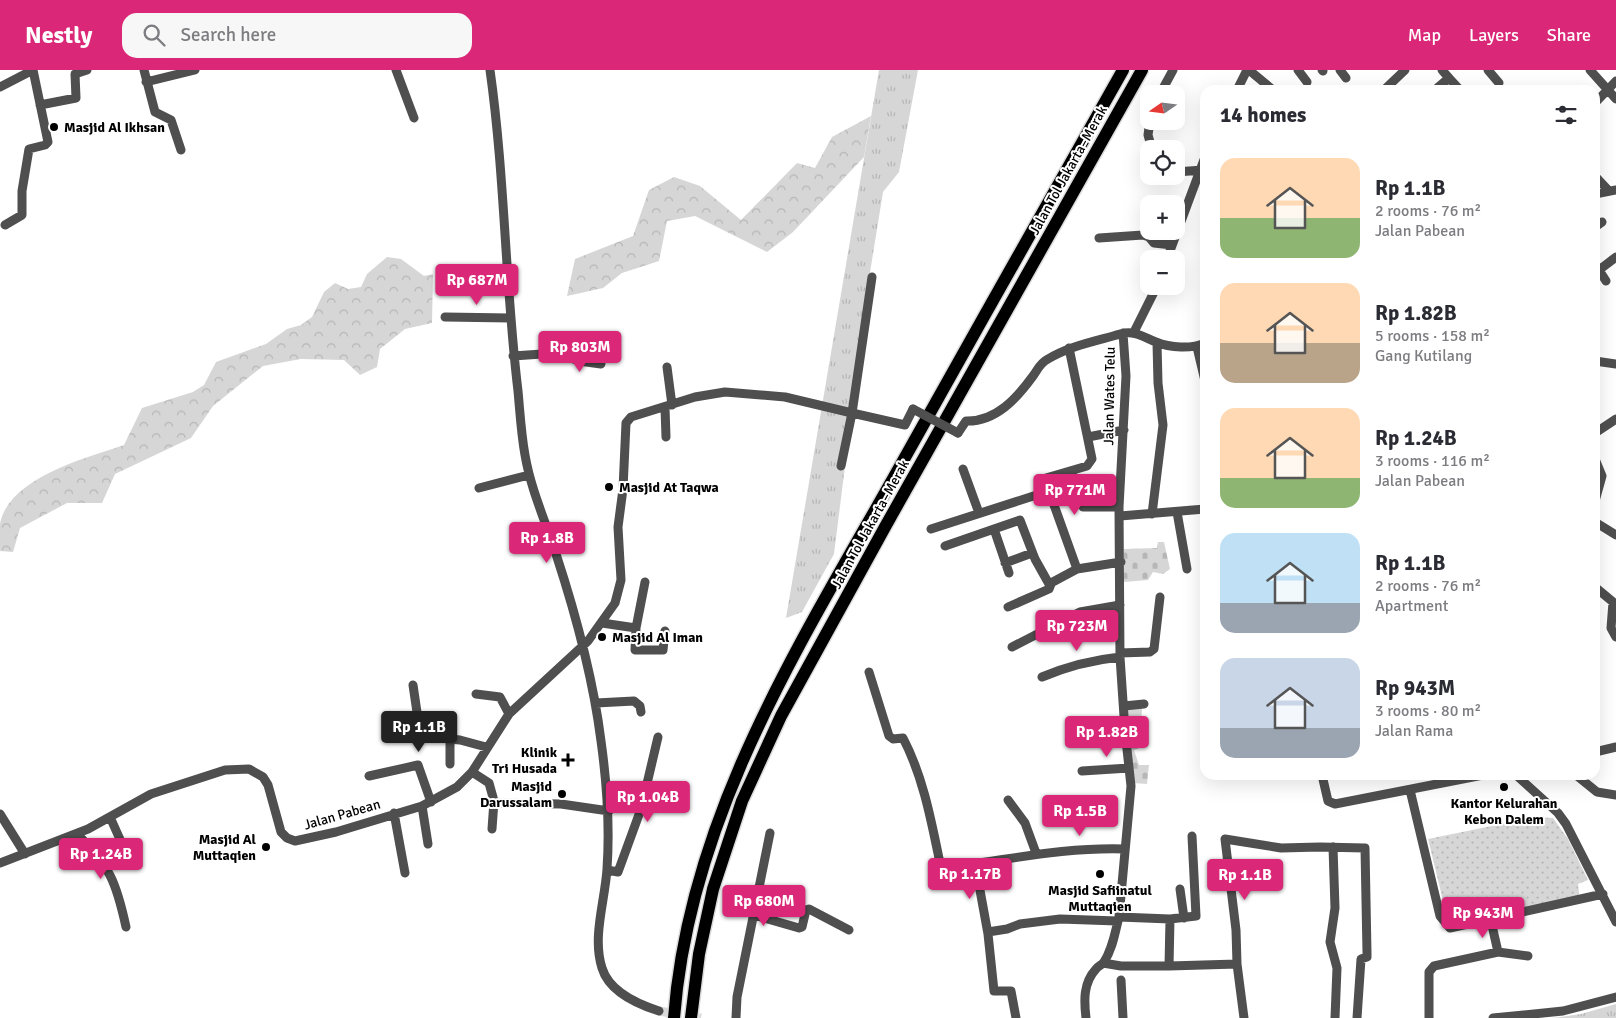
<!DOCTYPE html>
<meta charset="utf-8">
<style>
:root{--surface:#fff;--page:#f7f7f7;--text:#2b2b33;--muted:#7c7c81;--accent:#db2777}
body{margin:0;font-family:Signika,sans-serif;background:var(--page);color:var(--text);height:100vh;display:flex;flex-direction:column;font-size:19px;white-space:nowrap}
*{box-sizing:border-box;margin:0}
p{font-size:16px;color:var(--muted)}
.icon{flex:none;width:28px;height:28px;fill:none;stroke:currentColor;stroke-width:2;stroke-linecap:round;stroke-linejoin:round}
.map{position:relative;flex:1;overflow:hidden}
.panel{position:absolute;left:1200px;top:15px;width:400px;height:695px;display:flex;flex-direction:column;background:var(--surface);border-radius:15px;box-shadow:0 5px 20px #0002}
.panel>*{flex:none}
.needle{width:32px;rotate:256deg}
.tools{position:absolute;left:1140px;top:15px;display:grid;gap:10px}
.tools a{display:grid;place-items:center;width:45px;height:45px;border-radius:10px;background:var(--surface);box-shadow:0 5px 20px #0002;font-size:25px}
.price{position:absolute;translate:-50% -42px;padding:0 11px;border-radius:5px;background:var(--accent);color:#fff;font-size:16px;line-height:32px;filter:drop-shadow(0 1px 2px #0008)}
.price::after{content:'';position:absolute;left:50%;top:30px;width:15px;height:11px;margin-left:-8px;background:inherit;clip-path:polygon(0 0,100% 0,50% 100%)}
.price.active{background:#222;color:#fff}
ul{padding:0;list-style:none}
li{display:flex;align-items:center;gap:15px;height:125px;padding:0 20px}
li span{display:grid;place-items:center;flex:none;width:140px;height:100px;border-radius:15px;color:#555}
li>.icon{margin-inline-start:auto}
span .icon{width:60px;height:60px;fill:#fffc;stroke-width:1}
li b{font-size:21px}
h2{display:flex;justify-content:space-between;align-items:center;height:60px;padding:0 20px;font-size:21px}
header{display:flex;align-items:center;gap:30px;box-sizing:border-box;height:70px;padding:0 25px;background:var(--accent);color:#fff}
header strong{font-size:24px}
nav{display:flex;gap:28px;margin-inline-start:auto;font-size:18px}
.search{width:350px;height:45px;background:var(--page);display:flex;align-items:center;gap:12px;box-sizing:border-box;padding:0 18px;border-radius:15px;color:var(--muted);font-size:19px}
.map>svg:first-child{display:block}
</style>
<header>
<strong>Nestly</strong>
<div class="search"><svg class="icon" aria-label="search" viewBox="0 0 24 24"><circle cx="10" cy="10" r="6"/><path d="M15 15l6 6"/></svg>Search here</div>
<nav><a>Map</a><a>Layers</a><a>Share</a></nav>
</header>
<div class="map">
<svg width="1616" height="948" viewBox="0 0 1616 948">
<defs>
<pattern id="grass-tufts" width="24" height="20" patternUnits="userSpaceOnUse" patternTransform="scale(1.25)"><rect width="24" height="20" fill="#d6d6d6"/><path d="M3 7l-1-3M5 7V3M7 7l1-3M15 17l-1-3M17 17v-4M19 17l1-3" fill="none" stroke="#b6b6b6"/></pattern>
<pattern id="forest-crowns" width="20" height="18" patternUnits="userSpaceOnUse" patternTransform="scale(1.25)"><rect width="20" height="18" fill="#d6d6d6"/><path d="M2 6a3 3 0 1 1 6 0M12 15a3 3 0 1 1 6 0" fill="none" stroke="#b6b6b6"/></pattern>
<pattern id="cemetery-stones" width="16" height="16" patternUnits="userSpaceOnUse" patternTransform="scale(1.25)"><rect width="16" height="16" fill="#d6d6d6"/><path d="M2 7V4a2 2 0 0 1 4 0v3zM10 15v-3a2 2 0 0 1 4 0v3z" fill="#b6b6b6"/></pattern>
<pattern id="park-dots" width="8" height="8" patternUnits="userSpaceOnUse" patternTransform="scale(1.25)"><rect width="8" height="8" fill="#d6d6d6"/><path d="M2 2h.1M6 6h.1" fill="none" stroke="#b6b6b6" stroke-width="1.8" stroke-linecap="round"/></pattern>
</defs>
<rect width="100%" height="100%" fill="#fff"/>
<path fill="url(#grass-tufts)" d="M879,0H918L899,102L883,122L867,221L834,484L802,542L786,548Z
M1616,934V948H1553L1581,944Z"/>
<path fill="url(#forest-crowns)" d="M871,46L864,87L793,162L767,182L695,146L667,151L659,191L622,203L603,218L567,226L575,189L633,166L649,120L674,107L700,116L741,150L797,93L815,98L832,67Z
M387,187L401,189L424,206L433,204L432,253L405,259L380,279L377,297L360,305L344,290L301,289L263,296L213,336L191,368L115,404L102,433H67L20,458L13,482L0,481C0,473 0,463 0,454C8,408 86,388 124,375L142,338L193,322L204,315L216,292L266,274L287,259L301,255L312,247L324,222L335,213L348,219L361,217L367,204Z"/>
<path fill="url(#cemetery-stones)" d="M1158,472H1164L1170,499L1163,504L1153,502L1148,510L1124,512V479L1157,478Z
M1127,638H1142L1140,678L1134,680L1139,695H1149L1147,714L1134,713Z"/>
<path fill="url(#park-dots)" d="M1536,747L1553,748L1568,769L1588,810L1578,814L1580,832L1449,855L1428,769Z"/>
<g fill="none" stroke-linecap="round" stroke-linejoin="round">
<path stroke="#d9d9d9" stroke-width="9" stroke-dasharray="9 4.5" stroke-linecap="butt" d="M659,941L701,948"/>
<defs>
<path id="highway" d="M674,948C689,748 798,577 894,407C970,271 1046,136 1123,0
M691,948L699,884L713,819L742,731L781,646L885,457L1142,0"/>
</defs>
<use href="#highway" stroke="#dbdbdb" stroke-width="15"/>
<path stroke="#4f4f4f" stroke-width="9" d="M144,0L155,42L171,50L181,80
M396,0L414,48
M490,0C505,106 505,214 518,321C520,342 521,363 525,385C531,420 545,450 556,484C576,545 593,607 601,671C607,714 610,756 607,799C605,831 592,867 602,898C609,921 637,934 659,941
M1249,0L1273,20
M1298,0L1307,12
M1322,0L1323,1
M1340,0L1346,8
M1488,0L1499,13
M1590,0L1616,29
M1449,8L1460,20
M146,12L195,0
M0,17L33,0
M1237,20L1247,0
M1384,20L1405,0
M1435,20L1449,8L1442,0
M1160,24L1173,0
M1595,33L1616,11
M40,35L76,28L75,4L87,0
M1150,51L1148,65L1152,79
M1176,102L1203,100
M1595,106L1609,121
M1595,124L1616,120
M5,155L22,145V121L29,79L45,75L48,72L33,0
M1595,157L1602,152
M1099,168L1143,165L1149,167L1154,173L1172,175
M1167,189L1205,87
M1595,194L1606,211
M1599,200L1616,187
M872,207L852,343L905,355L913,339
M445,247L510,248
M1134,262L1157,216
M1197,277L1205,311
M1069,278L1092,389L1087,396L1046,408L1049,421L1077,499
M513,286L542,284L555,288L566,286L563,267
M566,286L579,291L601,294
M1595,291L1616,294
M667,297L672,335
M665,338L666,367
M958,363L966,351C996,352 1017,328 1033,306C1038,299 1040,293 1048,289C1069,276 1096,271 1120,264C1135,260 1143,267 1156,272C1170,278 1192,279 1205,273
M1595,363L1616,349
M1088,367L1124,360
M1595,389L1602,406L1595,431
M963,399L979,443
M1072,401L1077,427L1083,437H1119
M479,418L529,405
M1177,442L1187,499
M1152,444L1163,355L1158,313L1157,273
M1120,446L1205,439
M1595,452L1616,465
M931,459L1049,421
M945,476L994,459
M1005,493L1032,483
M1009,503L994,459L1020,450L1035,489L1049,514L1077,499L1121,492
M1595,517L1613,532L1611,558L1616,567
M1008,537L1049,519L1051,514
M602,553L636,558L635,580H663L665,561
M636,558L645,512
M1012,577L1080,542L1120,535
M1120,583L1150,582L1154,579L1160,527
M869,602L889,666L893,669L903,668C924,708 932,755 941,798C1005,791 1060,777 1125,779
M1042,607C1068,596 1092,590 1120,587
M413,615L418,649L450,669
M476,624L500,627L509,644
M596,633L634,631L640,636L641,642
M1124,636L1144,634
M1595,682L1616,677
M450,694V669L460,670L486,677
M1082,701L1129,698
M472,702L489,713L494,731L497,733L561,734L609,741
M1322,705L1328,731L1335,734L1483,705
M1516,705L1558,743L1566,754L1616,852
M1576,705L1597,722L1616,725
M369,706L418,695L431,732
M1410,720L1440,846L1450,858L1603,824
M1008,730L1025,753L1036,783
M422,736L428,774
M394,743L405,803
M0,744L25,784
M110,747L131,794
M492,759L494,731
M77,764C110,797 116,811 126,857
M1333,777L1335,838L1330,872L1337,898L1335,948
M0,793L88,759L151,724L225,700L249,699L263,707L268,715L281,762L287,768L295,771L336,762L422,736L457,717L472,702L509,644L588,571L615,533L621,510L618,457L623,419L626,353L631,347L695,327L725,322L785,327L852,343L841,396
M975,793L988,864L994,921H1011L1016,948
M607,800L618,802L641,739L658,667
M1180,819L1184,848
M754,845L799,858L802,857L806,840L809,839L849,860
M1119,847L1170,849
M1491,851L1498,882
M988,862L1007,859L1020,854L1060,849L1117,851
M1103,893L1121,896H1169L1170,849L1196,846L1192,766
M1237,894L1236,860L1225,769L1281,778L1320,777L1365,778L1367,883V887L1361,889L1357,948
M1169,896L1237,894L1244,948
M1121,910L1123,948
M736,948L737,927L770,763
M1086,948C1084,931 1083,913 1096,899C1098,896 1102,895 1104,892C1113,878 1115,862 1119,847L1131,716L1125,661L1120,587L1119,437L1126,306L1123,263
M1429,948V902L1434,896L1498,882L1528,886
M1493,948L1563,941L1616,927"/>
<use href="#highway" stroke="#000" stroke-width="12"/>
<path stroke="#4f4f4f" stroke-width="9" d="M913,339L958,363"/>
</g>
<g fill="#000" stroke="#fff" stroke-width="2">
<circle cx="54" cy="57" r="5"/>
<circle cx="609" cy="417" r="5"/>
<circle cx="602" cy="567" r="5"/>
<path d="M565.5 682.5h5v5h5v5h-5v5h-5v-5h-5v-5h5z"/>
<circle cx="1504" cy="717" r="5"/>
<circle cx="562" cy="724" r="5"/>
<circle cx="266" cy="777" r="5"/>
<circle cx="1100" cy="804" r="5"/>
</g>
<g text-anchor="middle" stroke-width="4" stroke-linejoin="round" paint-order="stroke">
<g font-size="14" font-weight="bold" fill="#000" stroke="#fff" text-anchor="start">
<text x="64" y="62">Masjid Al Ikhsan</text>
<text x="619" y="422">Masjid At Taqwa</text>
<text x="612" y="572">Masjid Al Iman</text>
<text x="557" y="687" text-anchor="end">Klinik<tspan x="557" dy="16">Tri Husada</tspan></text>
<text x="552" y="721" text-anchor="end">Masjid<tspan x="552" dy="16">Darussalam</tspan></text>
<text x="1504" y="738" text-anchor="middle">Kantor Kelurahan<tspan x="1504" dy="16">Kebon Dalem</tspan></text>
<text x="256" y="774" text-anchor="end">Masjid Al<tspan x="256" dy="16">Muttaqien</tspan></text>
<text x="1100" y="825" text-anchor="middle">Masjid Safiinatul<tspan x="1100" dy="16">Muttaqien</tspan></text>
</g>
<g font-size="14" fill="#000" stroke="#fff">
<text transform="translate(1068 100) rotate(-61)" y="5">Jalan Tol Jakarta–Merak</text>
<text transform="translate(1109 326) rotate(-89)" y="5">Jalan Wates Telu</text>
<text transform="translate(870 454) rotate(-61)" y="5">Jalan Tol Jakarta–Merak</text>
<text transform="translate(342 744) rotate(-16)" y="5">Jalan Pabean</text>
</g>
</g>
</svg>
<div class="tools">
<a><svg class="needle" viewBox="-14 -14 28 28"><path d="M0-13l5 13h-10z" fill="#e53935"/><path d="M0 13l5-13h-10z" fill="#7c7c81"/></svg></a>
<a><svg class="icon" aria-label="locate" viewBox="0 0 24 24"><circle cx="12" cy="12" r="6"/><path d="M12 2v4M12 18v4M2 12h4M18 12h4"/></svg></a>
<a>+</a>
<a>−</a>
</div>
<b class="price" style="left:477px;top:236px">Rp 687M</b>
<b class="price" style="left:580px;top:303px">Rp 803M</b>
<b class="price" style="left:1075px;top:446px">Rp 771M</b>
<b class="price" style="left:547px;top:494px">Rp 1.8B</b>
<b class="price" style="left:1077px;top:582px">Rp 723M</b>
<b class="price active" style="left:419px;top:683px">Rp 1.1B</b>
<b class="price" style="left:1107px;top:688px">Rp 1.82B</b>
<b class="price" style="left:648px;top:753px">Rp 1.04B</b>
<b class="price" style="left:1080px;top:767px">Rp 1.5B</b>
<b class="price" style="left:101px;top:810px">Rp 1.24B</b>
<b class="price" style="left:970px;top:830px">Rp 1.17B</b>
<b class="price" style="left:1245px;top:831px">Rp 1.1B</b>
<b class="price" style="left:764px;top:857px">Rp 680M</b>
<b class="price" style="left:1483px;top:869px">Rp 943M</b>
<section class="panel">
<h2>14 homes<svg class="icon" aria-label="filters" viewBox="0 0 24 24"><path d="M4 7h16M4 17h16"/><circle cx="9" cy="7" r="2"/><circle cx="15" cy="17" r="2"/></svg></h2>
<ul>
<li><span style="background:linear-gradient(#ffd9b3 60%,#8fb573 0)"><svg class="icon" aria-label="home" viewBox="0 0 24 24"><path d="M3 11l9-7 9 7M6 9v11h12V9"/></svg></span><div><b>Rp 1.1B</b><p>2 rooms · 76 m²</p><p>Jalan Pabean</p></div></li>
<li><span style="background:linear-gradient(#ffd9b3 60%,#b9a48a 0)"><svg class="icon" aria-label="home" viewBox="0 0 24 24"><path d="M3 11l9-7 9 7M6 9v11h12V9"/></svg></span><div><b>Rp 1.82B</b><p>5 rooms · 158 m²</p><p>Gang Kutilang</p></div></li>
<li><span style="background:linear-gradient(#ffd9b3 70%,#8fb573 0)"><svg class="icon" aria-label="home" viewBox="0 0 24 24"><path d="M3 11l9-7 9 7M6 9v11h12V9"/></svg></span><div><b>Rp 1.24B</b><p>3 rooms · 116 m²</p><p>Jalan Pabean</p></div></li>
<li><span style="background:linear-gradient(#bfe0f5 70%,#9aa5b1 0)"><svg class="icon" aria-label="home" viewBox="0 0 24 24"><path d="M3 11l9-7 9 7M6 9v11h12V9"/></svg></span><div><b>Rp 1.1B</b><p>2 rooms · 76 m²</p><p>Apartment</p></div></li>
<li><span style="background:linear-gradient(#c9d6e8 70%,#9aa5b1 0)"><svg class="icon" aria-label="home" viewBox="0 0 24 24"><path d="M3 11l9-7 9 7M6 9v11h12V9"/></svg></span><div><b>Rp 943M</b><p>3 rooms · 80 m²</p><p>Jalan Rama</p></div></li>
</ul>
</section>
</div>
